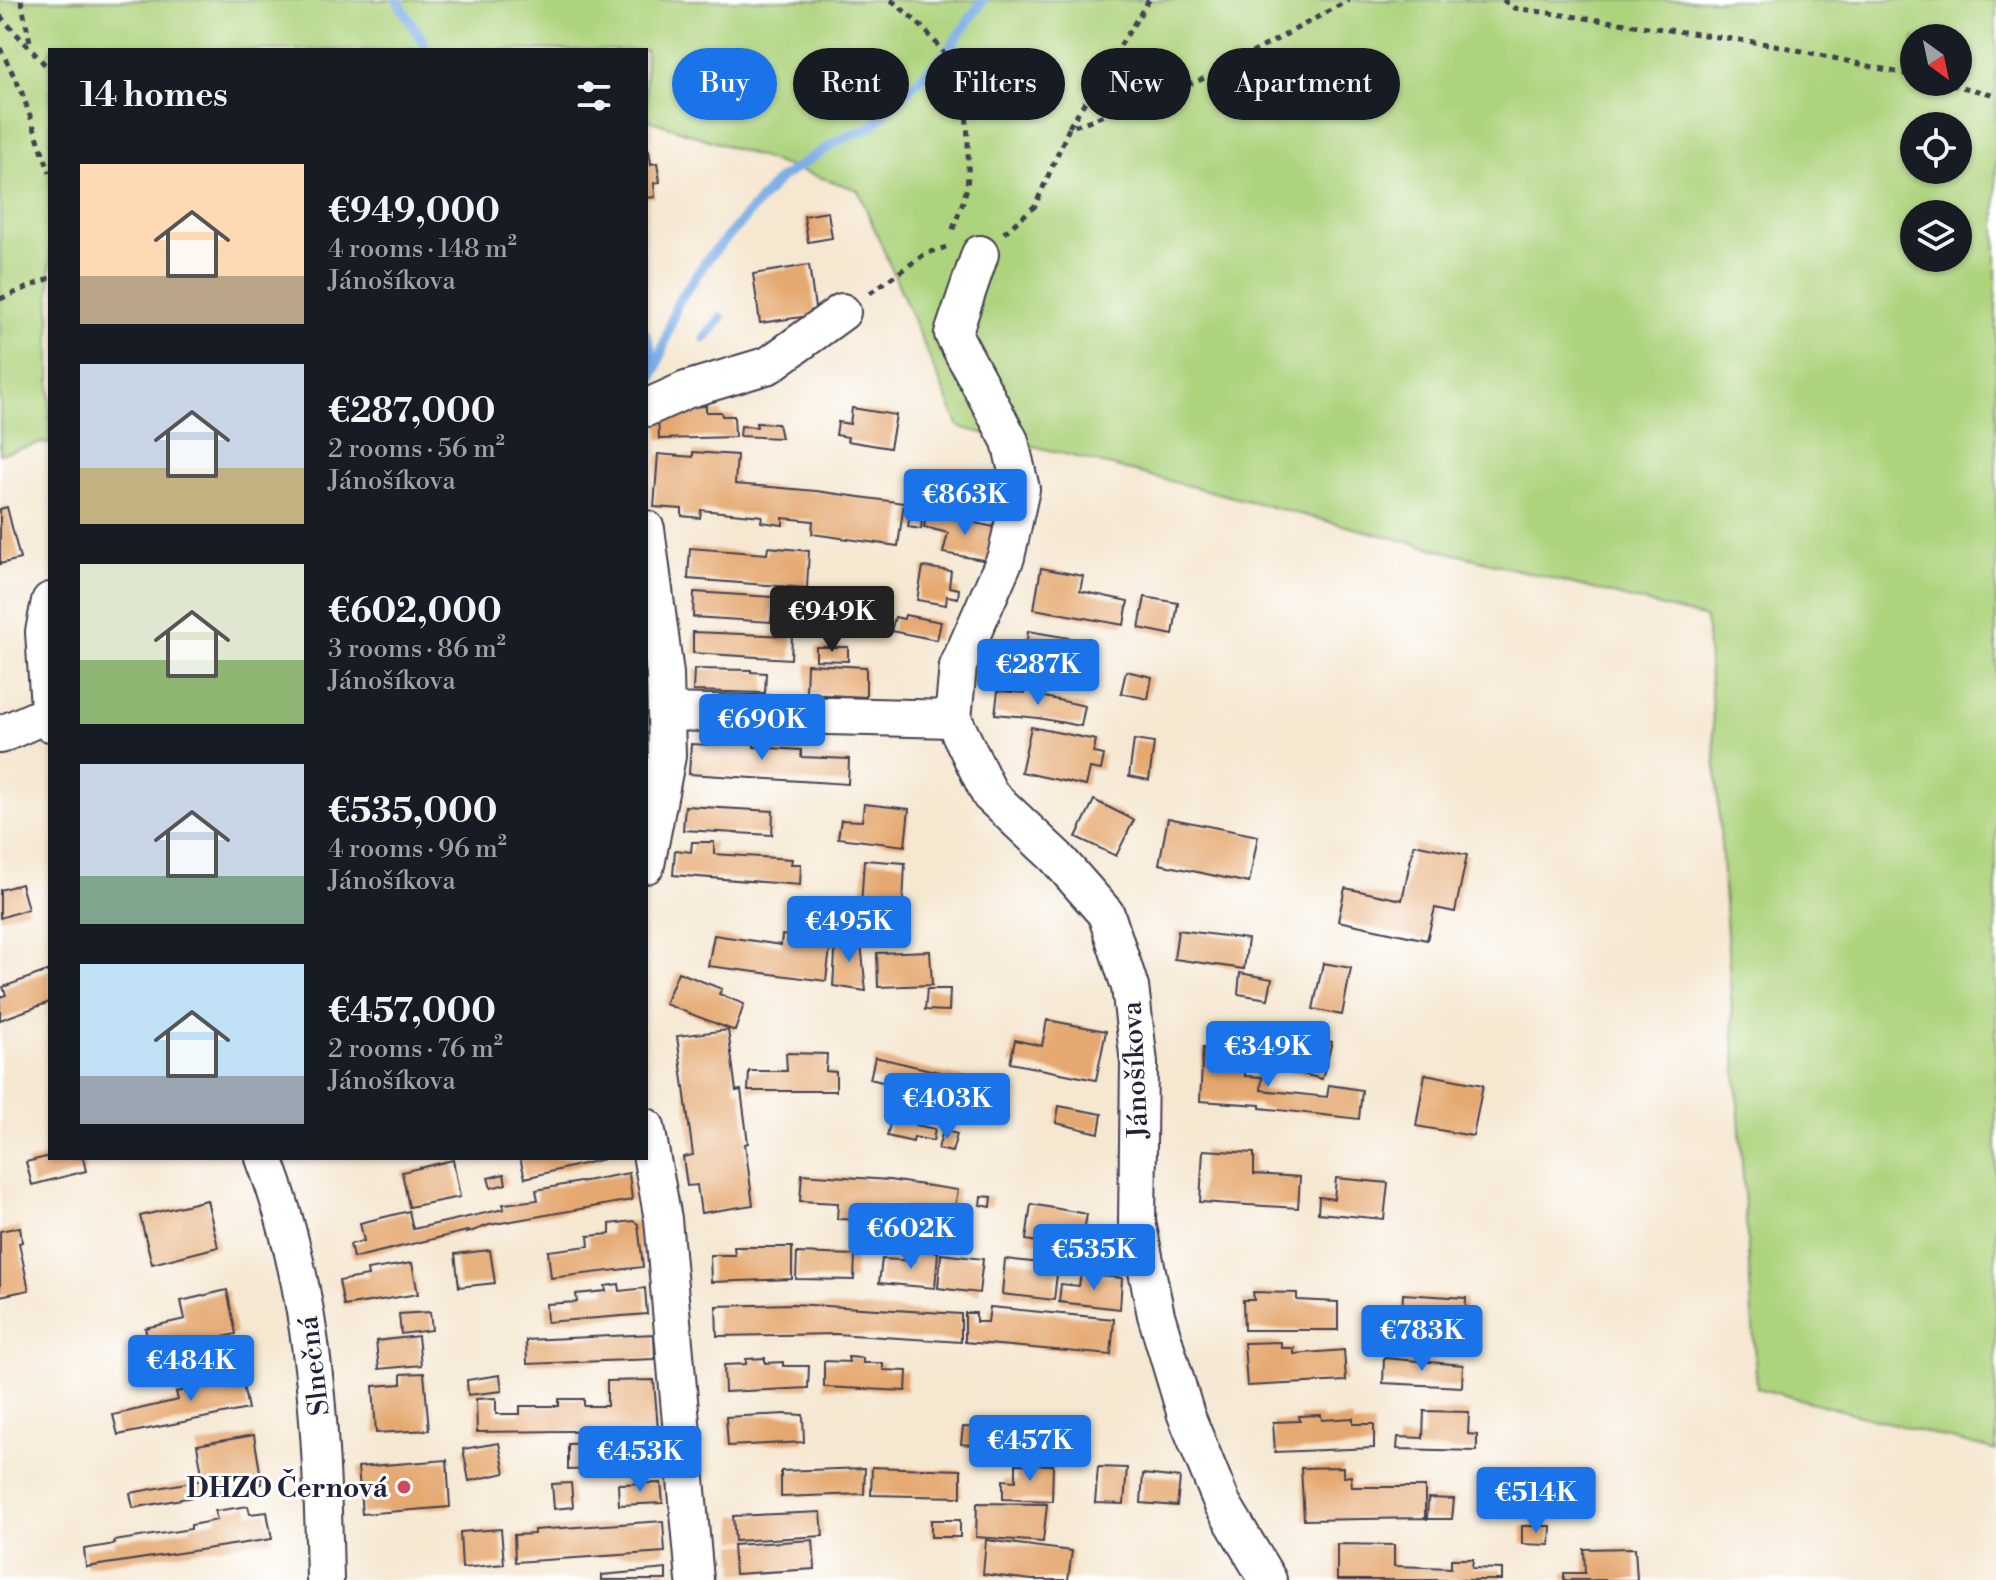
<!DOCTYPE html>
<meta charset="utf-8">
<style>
:root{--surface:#171b24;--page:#242831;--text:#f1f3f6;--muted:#9ea1a6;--accent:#1a73e8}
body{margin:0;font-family:"Libre Bodoni",serif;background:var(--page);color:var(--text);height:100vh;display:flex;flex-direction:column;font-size:30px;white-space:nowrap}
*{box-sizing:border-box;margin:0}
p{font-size:26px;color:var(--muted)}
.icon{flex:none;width:44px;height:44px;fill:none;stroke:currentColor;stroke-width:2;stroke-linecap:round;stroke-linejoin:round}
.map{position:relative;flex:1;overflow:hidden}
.side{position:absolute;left:48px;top:48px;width:600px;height:1112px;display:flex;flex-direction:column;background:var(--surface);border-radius:0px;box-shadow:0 2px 6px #0004}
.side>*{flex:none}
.top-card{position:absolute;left:672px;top:48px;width:760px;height:72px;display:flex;gap:16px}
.needle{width:52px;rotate:147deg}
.buttons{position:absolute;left:1900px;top:24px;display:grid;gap:16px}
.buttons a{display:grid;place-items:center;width:72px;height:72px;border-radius:50%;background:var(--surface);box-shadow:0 2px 6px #0004;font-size:40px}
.price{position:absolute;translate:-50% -68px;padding:0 18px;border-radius:8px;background:var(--accent);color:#fff;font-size:26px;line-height:52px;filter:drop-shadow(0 2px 4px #0008)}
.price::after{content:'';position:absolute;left:50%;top:48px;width:24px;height:18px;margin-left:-12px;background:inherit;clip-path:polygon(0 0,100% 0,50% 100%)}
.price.selected{background:#222;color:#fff}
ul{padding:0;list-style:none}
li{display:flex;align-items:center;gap:24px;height:200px;padding:0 32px}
li span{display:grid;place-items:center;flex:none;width:224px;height:160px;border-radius:0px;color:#555}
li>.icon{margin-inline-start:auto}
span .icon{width:96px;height:96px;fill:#fffc;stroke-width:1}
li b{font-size:34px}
h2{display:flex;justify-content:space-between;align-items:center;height:96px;padding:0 32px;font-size:34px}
.chip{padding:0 28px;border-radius:36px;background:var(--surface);box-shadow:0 2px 6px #0004;font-size:28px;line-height:72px}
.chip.selected{background:var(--accent);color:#fff}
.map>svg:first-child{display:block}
</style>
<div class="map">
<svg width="1996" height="1580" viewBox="0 0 1996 1580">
<rect width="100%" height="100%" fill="#fff"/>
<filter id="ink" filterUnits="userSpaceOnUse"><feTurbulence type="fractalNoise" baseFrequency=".0125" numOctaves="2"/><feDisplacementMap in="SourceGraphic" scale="16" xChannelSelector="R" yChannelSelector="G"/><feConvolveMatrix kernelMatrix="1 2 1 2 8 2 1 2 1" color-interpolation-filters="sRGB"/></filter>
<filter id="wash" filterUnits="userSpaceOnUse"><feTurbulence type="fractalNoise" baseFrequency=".006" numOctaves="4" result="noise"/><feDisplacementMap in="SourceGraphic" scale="32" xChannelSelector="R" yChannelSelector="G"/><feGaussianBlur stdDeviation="1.8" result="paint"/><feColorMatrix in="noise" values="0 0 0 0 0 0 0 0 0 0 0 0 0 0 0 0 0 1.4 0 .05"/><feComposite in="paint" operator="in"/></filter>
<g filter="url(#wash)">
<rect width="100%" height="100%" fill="#f5e7d0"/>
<path fill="#add37d" stroke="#687a5c" stroke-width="2" fill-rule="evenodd" d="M0,0H1996V1451L1757,1388L1706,618L959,427L858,190L646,119V50H50V444L42,443L0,454ZM1914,38H1958V82H1914ZM1914,126H1958V170H1914ZM1914,214H1958V258H1914Z"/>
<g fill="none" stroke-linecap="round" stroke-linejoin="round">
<path stroke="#7bade7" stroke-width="10" d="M397,0L428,50
M946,53L953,52L961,58
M646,335C652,354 662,371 646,386
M705,338L721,318
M656,369L677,304L706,261L779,179L838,141L872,126L946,53L983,0"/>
</g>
<g id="blocks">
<path fill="#e5a86f" d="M649,150L651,164L657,163L660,182L654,183L655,197L646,198V151Z
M828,212L832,238L808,242L804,216Z
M809,265L816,315L760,323L753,274Z
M706,406V412H721L722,416H734L735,437L659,439L658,413L678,407Z
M852,408L896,415L890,448L847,441L848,437L836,435L838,422L850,424Z
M756,423L778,424L781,438L740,436L741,426L757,427Z
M693,452L737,455L735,484L816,491L904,503L898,546L812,534L813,521L783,518V525L761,522L762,516L701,510L700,518L682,516V509L654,507L658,454L693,457Z
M7,507L20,559L0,564V509Z
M911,507L923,510L921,529L908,527Z
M927,513L999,528L989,561L943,553L948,533L924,527Z
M768,547L809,551L807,588L688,579L690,548L767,554Z
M923,567L951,571L949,587L959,589L958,598L947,596L946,605L917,600Z
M1041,568L1083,576L1080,591L1128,601L1124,625L1034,609Z
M694,592L773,597L771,622L693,617Z
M837,596L858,599L856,612L836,609Z
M1145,597L1178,603L1173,635L1139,628Z
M867,599L885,602L884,611L866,609Z
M905,615L941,622L937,640L891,631L895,617L904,619Z
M1028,631L1087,641L1079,686L1023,677Z
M693,632L792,636L791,659L693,653Z
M816,647H848V661L816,660Z
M807,664L866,667V697L806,694Z
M694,669L751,670V672L766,673L765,693L693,691Z
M1126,671L1152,677L1148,699L1121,693Z
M1026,687L1041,690L1040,696L1085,706L1081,726L1038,718L995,714L998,691L1025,693Z
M1031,727L1096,740L1093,753L1104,755L1101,770L1090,768L1086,786L1021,772Z
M710,733L754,735V747L801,750V757L849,759L848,784L689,774L691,744L709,745Z
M1134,740L1154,743L1149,780L1129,776Z
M1094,800L1134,820L1116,856L1076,837Z
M864,804L909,809L905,846L838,838L841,820L862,821Z
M685,806L773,811L772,835L683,830Z
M1168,818L1258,836L1249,883L1159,864Z
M692,842H714V854L792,859L791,864H801L800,885L673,875L675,850L691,852Z
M1414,844L1467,855L1455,912L1435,908L1427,940L1338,921L1345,888L1402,900Z
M864,860L905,863L902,925L860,922Z
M21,884L28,909L0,918V890Z
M1178,930L1248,939L1244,969L1174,959Z
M860,934L866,991L833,986L836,938Z
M714,935L781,945L782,935L831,941L826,981L708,966Z
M930,951L932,985L878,987L877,953Z
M1323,963L1351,968L1342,1015L1313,1009Z
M50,970V1002L0,1020V997L6,995L3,987Z
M678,972L722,989L719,994L744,1004L735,1031L665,1004Z
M1240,973L1272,979L1268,999L1238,994Z
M927,989H950L949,1011L925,1010Z
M1047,1020L1106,1031L1096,1080L1010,1063L1015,1040L1042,1046Z
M728,1030L736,1091L741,1090L748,1143L745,1144L753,1205L701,1213L697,1185L687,1186L683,1157L693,1155L677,1036Z
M1297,1032L1332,1042L1322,1079L1287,1070Z
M1203,1048L1235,1051L1246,1057L1245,1076L1262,1077L1261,1090L1327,1097L1329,1085L1362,1090L1359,1119L1260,1108V1105L1200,1101Z
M786,1053L827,1054L826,1071L836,1072V1091H748L749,1071H787Z
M875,1057L982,1082L977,1106L870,1079Z
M1425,1074L1483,1085L1473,1136L1416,1126Z
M1059,1106L1102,1114L1099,1133L1056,1123Z
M892,1115L917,1120L916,1125L935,1129L933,1141L914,1137L913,1142L887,1136Z
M943,1130L957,1134L952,1152L938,1149Z
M1203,1150L1254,1153V1174L1300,1177L1298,1208L1200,1202Z
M50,1156L83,1158L86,1171L32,1185L26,1162Z
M520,1158H604V1159L525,1178Z
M453,1160L460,1197L409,1207L402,1172Z
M629,1173L632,1200L489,1225L467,1233V1231L353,1258L350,1244L364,1241L360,1223L409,1211L413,1229L504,1209L503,1204L538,1200L536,1190Z
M504,1174L506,1184L491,1188L488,1178Z
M802,1174L889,1180L958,1190L951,1228L901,1219L903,1206L865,1205L864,1220L837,1219L838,1203L800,1201Z
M1336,1178L1388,1183L1384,1219L1318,1213L1319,1197L1334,1199Z
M981,1196L992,1197L991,1207L980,1205Z
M207,1200L218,1247L152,1264L140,1216Z
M1031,1204L1087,1214L1081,1250L1026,1240Z
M633,1221L638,1224L643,1267L551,1278L548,1251L589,1246L588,1236L610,1234V1224Z
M20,1227L22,1242L19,1243L29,1290L0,1296V1231Z
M734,1247H792V1279L711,1282L710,1255H735Z
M916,1249L938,1252L935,1288L879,1283L882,1259L915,1261Z
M490,1250L495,1283L459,1287L455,1254Z
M797,1253L855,1255L854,1280L796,1279Z
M941,1254L983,1259L979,1293L938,1288Z
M1005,1259L1058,1265L1054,1300L1002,1294Z
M412,1263L418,1294L344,1306L339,1281L368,1276L367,1270Z
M1081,1274L1122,1278L1120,1309L1059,1302L1061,1284L1079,1286Z
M619,1284L620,1291L645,1288L647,1314L547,1322L546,1304L577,1302L576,1294L606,1291L605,1286Z
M227,1290L236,1334L151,1353L145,1328L185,1319L181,1301Z
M1253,1292L1297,1293V1300L1338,1302V1330H1244L1243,1300H1254Z
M1403,1294L1466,1298L1464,1339L1401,1336Z
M793,1304L961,1314V1342L836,1334L717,1336L716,1306Z
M990,1307L1114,1319L1111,1355L965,1342V1313H976V1322H988Z
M430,1312L432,1330L401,1334L399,1314Z
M654,1334L655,1359L527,1364L526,1340Z
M418,1336L421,1365L379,1369L376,1341Z
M1281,1342V1348H1294V1354L1344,1350L1346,1381L1247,1386L1244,1343Z
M848,1357L863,1358V1363H883V1370L907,1371L906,1391L824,1387V1361L849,1362Z
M765,1358V1363L783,1362V1366H809L808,1388L725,1392L724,1365L746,1364V1359Z
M1384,1358L1463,1365L1462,1387L1383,1383Z
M238,1361L248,1409L118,1435L113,1415L178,1400L176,1392L213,1384L210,1367Z
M424,1373L429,1430L376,1433L373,1386L401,1384V1374Z
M500,1375L502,1391L468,1395L467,1380Z
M654,1380L658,1430L477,1432L476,1399L496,1398V1414H520V1406H559V1399H584V1406H607V1381Z
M1424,1411L1469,1412L1468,1434L1477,1435V1451L1397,1449L1398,1437L1423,1438Z
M785,1414L803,1415L804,1442L728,1446L726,1417Z
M1321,1415L1322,1420L1353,1418V1424H1374V1448L1275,1452L1273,1422L1300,1421L1299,1416Z
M963,1427L1005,1429L1002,1448L961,1444Z
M254,1435L262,1484L133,1508L130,1493L203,1480L197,1445Z
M660,1441L661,1467L568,1470V1444Z
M499,1443L505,1473L469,1481L463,1449Z
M447,1460L450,1507L362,1514L358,1467Z
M1016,1464L1053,1465L1052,1501L1003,1499V1480L1016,1481Z
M872,1467L961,1470V1497L871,1495Z
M1098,1467L1127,1468L1124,1504L1095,1503Z
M1343,1467V1477L1351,1476L1352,1487H1425V1518L1304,1520L1301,1468Z
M865,1468L864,1494L781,1497V1471Z
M1143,1474L1180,1478L1177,1506L1141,1503Z
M571,1483L573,1507L554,1509L552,1484Z
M661,1483L663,1503L619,1505L618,1484Z
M1428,1498L1454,1499L1452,1519H1427Z
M977,1503L1047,1504L1043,1542L976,1537Z
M248,1506L250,1514L267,1512L272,1539L86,1567L84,1549L115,1544L114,1541L191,1529V1525L217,1520L215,1511Z
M821,1512L823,1536L735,1541L733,1516Z
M931,1520H960V1537H931Z
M663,1521L665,1552L515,1562L514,1535L534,1534V1530Z
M1522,1526H1551L1550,1545L1522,1544Z
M501,1529L504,1564L462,1568L460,1532Z
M813,1540L815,1569L735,1574L733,1545Z
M986,1540L1072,1551L1068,1580H1032L983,1574Z
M1337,1544L1394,1545V1566L1451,1568V1559H1473L1472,1568L1502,1569V1580H1337Z
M1635,1548L1637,1580H1564V1573H1585L1584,1549Z
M666,1569V1580H602V1575Z"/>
</g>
</g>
<g filter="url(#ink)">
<use href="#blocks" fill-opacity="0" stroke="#424051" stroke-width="2"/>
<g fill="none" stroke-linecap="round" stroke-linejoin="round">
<defs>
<path id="minor" d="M980,254L953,334L1010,441L1021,489L1006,557L958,666L953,719L990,795L1056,857L1106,914L1130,987L1132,1003L1139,1063L1137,1222L1156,1315L1186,1415L1222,1503L1268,1580
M646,408L686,390L769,365L842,312
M646,529L665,674L667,756L646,865
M50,601L44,632L50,723
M666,712L953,719
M0,735L50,713
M646,1127L663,1219L695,1580
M264,1158C316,1293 322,1437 325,1580"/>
</defs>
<use href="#minor" stroke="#424051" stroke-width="40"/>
<path stroke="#424051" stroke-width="5" stroke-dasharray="6 6" stroke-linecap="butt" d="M21,0L31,46
M891,0C945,43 968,76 968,147C968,159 969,172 967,185C965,200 957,217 952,232
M1503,0L1514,8L1775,45L1914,76
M0,16L50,70
M0,48L21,90L50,173
M1939,82L1996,95
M1069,127L1149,0
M1004,233L1035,206L1069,128L1208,77L1349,0
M870,293L925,254L946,247
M0,299L50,278"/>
<use href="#minor" stroke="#fff" stroke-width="36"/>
</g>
</g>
<circle fill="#d1495b" stroke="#fff" stroke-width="3" cx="404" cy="1487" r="8"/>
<g text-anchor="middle" stroke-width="6" stroke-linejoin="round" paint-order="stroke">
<g font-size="28" fill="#22223b" stroke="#fff">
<text transform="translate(1134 1070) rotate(-93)" y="10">Jánošíkova</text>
<text transform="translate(313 1366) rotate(-97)" y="10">Slnečná</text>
</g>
<g font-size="28" font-weight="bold" fill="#22223b" stroke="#fff" text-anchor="end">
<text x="388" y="1497">DHZO Černová</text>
</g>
</g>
</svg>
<div class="buttons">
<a><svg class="needle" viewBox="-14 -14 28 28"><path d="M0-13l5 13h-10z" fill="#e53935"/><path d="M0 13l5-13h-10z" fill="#9ea1a6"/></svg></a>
<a><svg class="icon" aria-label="locate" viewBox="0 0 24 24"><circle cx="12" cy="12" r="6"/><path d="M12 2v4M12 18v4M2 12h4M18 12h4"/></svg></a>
<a><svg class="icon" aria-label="layers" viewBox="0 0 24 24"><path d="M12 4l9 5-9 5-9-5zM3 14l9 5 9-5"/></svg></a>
</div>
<b class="price" style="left:965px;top:537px">€863K</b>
<b class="price selected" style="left:832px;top:654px">€949K</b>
<b class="price" style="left:1038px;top:707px">€287K</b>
<b class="price" style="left:762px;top:762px">€690K</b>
<b class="price" style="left:849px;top:964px">€495K</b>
<b class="price" style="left:1268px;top:1089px">€349K</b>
<b class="price" style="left:947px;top:1141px">€403K</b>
<b class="price" style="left:911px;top:1271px">€602K</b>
<b class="price" style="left:1094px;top:1292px">€535K</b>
<b class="price" style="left:1422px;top:1373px">€783K</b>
<b class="price" style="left:191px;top:1403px">€484K</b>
<b class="price" style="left:1030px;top:1483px">€457K</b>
<b class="price" style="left:640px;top:1494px">€453K</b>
<b class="price" style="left:1536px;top:1535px">€514K</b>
<div class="top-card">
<a class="chip selected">Buy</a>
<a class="chip">Rent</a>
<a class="chip">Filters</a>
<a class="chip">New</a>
<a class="chip">Apartment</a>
</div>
<section class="side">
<h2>14 homes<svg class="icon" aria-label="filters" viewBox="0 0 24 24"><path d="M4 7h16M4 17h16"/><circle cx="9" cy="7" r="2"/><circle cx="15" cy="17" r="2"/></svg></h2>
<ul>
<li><span style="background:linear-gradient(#ffd9b3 70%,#b9a48a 0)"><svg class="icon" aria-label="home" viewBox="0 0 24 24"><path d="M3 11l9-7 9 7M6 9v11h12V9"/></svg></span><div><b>€949,000</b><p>4 rooms · 148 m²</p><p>Jánošíkova</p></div></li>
<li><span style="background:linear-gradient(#c9d6e8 65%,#c2b280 0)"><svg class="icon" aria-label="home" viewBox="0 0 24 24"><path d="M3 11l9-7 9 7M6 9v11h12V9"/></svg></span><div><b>€287,000</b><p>2 rooms · 56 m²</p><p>Jánošíkova</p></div></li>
<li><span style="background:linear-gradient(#dfe7d0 60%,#8fb573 0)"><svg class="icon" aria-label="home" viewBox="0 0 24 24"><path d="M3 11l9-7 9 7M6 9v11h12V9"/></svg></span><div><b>€602,000</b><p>3 rooms · 86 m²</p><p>Jánošíkova</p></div></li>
<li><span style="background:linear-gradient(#c9d6e8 70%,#7fa58c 0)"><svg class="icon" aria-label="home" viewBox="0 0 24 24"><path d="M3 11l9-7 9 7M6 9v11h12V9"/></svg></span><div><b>€535,000</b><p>4 rooms · 96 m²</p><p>Jánošíkova</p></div></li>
<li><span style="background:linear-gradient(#bfe0f5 70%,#9aa5b1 0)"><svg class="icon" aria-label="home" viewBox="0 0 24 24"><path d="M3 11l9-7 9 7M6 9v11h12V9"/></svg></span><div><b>€457,000</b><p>2 rooms · 76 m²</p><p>Jánošíkova</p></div></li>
</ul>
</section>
</div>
